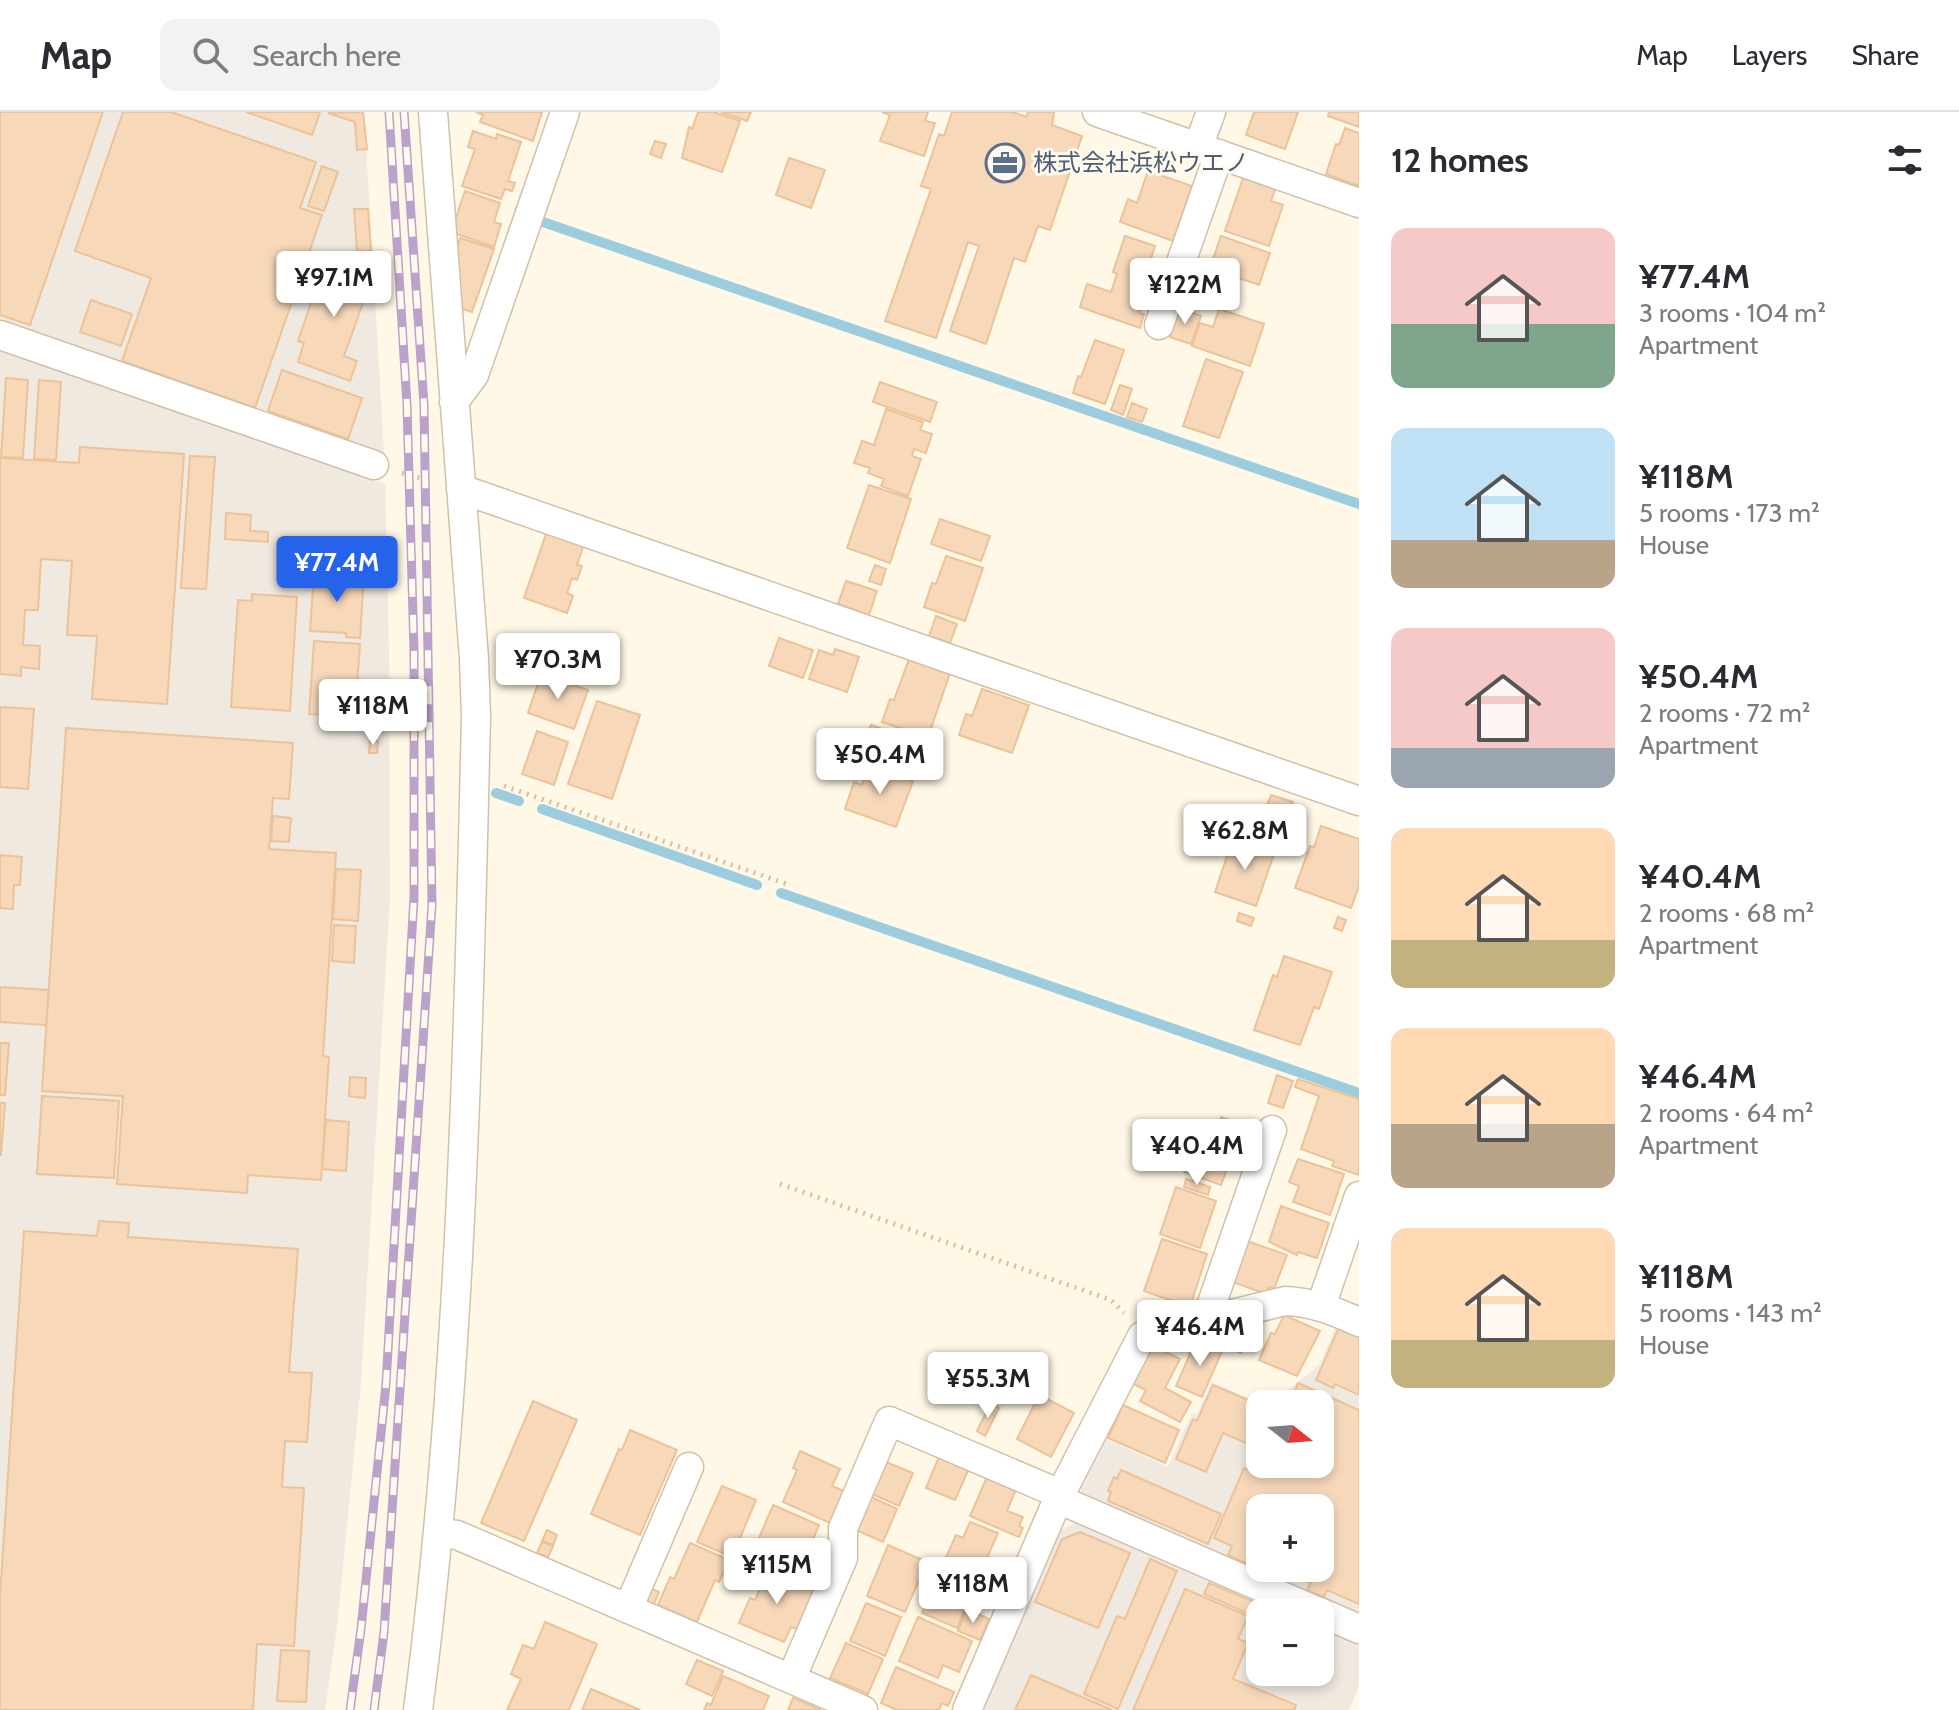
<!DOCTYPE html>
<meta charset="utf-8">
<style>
:root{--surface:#fff;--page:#f2f2f3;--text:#2b2b33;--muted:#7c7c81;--line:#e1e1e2;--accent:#2563eb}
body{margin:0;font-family:Cabin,"Noto Sans JP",sans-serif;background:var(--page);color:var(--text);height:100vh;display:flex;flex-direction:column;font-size:30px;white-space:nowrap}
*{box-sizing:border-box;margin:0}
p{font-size:26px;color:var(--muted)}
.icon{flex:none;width:44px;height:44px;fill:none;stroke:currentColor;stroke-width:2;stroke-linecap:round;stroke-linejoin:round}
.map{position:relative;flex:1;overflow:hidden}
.drawer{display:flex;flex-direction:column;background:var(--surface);width:600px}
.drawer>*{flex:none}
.needle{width:52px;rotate:107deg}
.buttons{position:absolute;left:1246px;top:1278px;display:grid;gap:16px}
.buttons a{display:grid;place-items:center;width:88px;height:88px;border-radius:16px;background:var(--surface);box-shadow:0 4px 12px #0003;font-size:40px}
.price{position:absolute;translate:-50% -68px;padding:0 18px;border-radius:8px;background:#fff;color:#222;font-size:26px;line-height:52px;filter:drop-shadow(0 2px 4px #0008)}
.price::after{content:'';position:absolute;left:50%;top:48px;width:24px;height:18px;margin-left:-12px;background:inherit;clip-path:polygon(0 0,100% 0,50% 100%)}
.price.current{background:var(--accent);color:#fff}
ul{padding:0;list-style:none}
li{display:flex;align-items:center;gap:24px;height:200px;padding:0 32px}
li span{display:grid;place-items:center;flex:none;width:224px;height:160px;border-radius:16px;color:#555}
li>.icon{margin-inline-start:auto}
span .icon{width:96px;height:96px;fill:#fffc;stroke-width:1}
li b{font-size:34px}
h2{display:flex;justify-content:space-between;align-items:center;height:96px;padding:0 32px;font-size:34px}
header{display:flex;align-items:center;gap:48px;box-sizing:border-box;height:112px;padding:0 40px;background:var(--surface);border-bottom:2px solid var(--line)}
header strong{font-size:38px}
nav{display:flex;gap:44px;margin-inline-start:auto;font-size:28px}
.search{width:560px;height:72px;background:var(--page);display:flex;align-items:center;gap:20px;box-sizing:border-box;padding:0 28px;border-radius:16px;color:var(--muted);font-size:30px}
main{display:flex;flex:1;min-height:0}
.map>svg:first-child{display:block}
</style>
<header>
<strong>Map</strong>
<div class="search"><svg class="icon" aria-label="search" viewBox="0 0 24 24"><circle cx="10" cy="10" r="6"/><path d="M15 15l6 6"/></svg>Search here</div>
<nav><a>Map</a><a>Layers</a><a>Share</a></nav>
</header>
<main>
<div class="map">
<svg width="1359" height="1598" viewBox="0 0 1359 1598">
<rect width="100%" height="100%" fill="#fff8e6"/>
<path fill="#efe9e0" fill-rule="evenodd" d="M0,0H364L384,340L0,207Z
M0,238L385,372L389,539L390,785L361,1271L337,1515L325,1598H0Z
M1337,1212L1359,1221V1501L1082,1382L1079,1372L1103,1326L1168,1355L1192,1301L1197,1303L1211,1270L1261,1292L1260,1352H1320V1292H1271L1320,1252ZM1260,1396H1320V1456H1260Z
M1076,1411L1282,1500H1260V1560H1320V1516L1359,1533V1574L1349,1598H983L1061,1418Z"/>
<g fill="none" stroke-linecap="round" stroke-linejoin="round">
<path stroke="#9ccdde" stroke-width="10" d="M543,110L1359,392
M496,681L519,689
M542,697L757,773
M781,781L1359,981"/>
</g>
<path fill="#f7d9ba" stroke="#ecc299" stroke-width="2" fill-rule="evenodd" d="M0,0H103L30,213L0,203Z
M123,0H171L316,50L300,96L322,103L255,296L122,249L151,166L75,139Z
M246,0H320L312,23Z
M363,0L367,37L357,38L355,10L328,1Z
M476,0H542L533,29L480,10L483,3Z
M698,0H714L740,9L722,60L682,46L689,15L692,17Z
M721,0H751L747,9Z
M882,0H928L925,9L935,11L924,44L880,29L890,3Z
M952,0H1013L1026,5L1028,0H1054L1052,13L1082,24L1050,118L1038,114L1025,150L1014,146L986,232L950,219L979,134L968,130L936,226L885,209L931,77L921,74L939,22L944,24Z
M1254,0H1298L1285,37L1246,23Z
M1329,0H1359V15L1328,4Z
M1345,16L1359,21V74L1326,62L1336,32L1339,33Z
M473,19L496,27L497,22L521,30L508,69L515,71L512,79L505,77L501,87L462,74L475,37L468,35Z
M655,29L666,32L661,46L650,42Z
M789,46L825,58L811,96L776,83Z
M322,54L338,60L324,99L308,94Z
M1148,59L1192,74L1173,129L1120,110L1128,87L1137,91Z
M1243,66L1275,77L1271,89L1283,93L1269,134L1225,119Z
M465,79L500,91L494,110L501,112L494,135L451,120Z
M354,97H368L371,139L357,140Z
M1125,124L1155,134L1148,156L1154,158L1139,201L1144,202L1140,216L1080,195L1087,172L1111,180L1117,162L1113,160Z
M1221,124L1270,141L1259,173L1210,156Z
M460,126L494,137L472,200L456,195L453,148Z
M336,142L365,153L359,170L369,174L344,244L357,249L350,269L298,250L304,231L298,229L322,158L329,160Z
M91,188L132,202L121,234L80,220Z
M1180,196L1201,204L1191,232L1170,225Z
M1219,197L1264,212L1250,254L1192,234L1200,211L1213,215Z
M1095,228L1124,238L1105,292L1073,281L1078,264L1081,265Z
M1206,247L1243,260L1219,326L1183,314Z
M282,258L362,286L348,327L268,299Z
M6,266L28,268L23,346L1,345Z
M39,268L61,270L56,348L34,347Z
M880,270L937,290L930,310L873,290Z
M1120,273L1132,277L1123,303L1111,298Z
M1132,291L1147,297L1142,310L1127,305Z
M886,297L923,310L920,318L932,322L926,341L914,337L912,344L921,347L908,384L881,374L884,367L868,361L870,356L854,351L862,329L874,333Z
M80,335L184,342L167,592L92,587L97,524L67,523L72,449L41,447L38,498H25L23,533L40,534L39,557L21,555V564L0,562V346L79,351Z
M190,344L215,345L206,477L181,476Z
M869,373L911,387L890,451L847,436Z
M226,401L251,403L250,419L268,420V430L225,427Z
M940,407L990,424L981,449L931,432Z
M547,419L584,432L577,453L582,454L577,468L572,466L567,481L573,484L567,501L524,486Z
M946,444L983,456L965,509L924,495L932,471L936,472Z
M875,453L886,457L881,473L869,469Z
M314,460L364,464L360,526L346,525V521L310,519Z
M846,469L877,479L869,503L838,492Z
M252,482L297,485L290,599L231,595L238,488L252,489Z
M936,504L957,512L950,531L929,524Z
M779,526L813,538L803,566L769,554Z
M314,529L360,532L355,600L341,599V604L309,602Z
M835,537L859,545L847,580L809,567L819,538L833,543Z
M909,547L950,561L928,625L882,610L890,587L894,588Z
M541,562L588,578L574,617L528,601Z
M982,577L1029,593L1012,641L959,623L966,602L972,604Z
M597,589L640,603L612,687L568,672Z
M0,595L34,597L28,677L0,675Z
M871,613L925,632L913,666L866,650L872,634L864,631Z
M66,616L293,631L289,687L273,686L269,737L336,741L323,944L329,945L321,1068L248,1063L247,1081L117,1072L123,984L42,979Z
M537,619L568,630L554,673L522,662Z
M370,628L378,629L377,641H369Z
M868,654L913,669L896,715L845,697L854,670L862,673Z
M1271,683L1293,690L1276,738L1254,730Z
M273,704L291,706L289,730L271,729Z
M1321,714L1359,727V774L1351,796L1295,776L1310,734L1314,735Z
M1237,727L1275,739L1256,794L1215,780L1228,741L1232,742Z
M0,743L22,745L20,773H14L13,797L0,796Z
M336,757L361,758L358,809L333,807Z
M1239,801L1254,806L1251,814L1237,809Z
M1338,805L1346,808L1342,819L1334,816Z
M334,813L356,814L354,851L332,849Z
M1284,844L1332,860L1319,897L1314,895L1300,933L1254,918L1273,863L1277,865Z
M0,875L49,878L46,913L0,910Z
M0,931H9L5,983H0Z
M1277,963L1293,969L1283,996L1268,991Z
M350,965L366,966L365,986L349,984Z
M1298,967L1359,987V1063L1332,1054L1334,1049L1301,1037L1319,984L1295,975Z
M42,984L119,989L114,1066L37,1062Z
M0,991H5L1,1043H0Z
M1221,1005L1258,1018L1254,1027L1249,1026L1240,1052L1230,1049L1221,1073L1184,1060L1192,1035L1203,1039L1212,1013L1218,1015Z
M326,1008L349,1010L346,1059L322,1057Z
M1298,1047L1344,1062L1330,1103L1293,1090L1299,1074L1289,1070Z
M1186,1067L1210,1075L1208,1083L1184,1075Z
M1176,1075L1216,1089L1200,1136L1160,1122Z
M1281,1094L1329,1111L1317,1146L1298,1140L1297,1143L1269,1130Z
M99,1109L129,1111L128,1125L298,1137L289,1260L312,1261L307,1330L285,1329L282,1375L304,1376L294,1534L257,1532L253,1598H0V1485L24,1119L97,1124Z
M1162,1127L1207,1142L1190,1195L1144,1179Z
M1244,1128L1287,1143L1274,1177L1269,1175L1266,1182L1230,1169Z
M1284,1203L1320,1219L1297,1264L1259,1248L1271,1221L1275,1222Z
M1339,1215L1359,1223V1283L1335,1272L1333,1276L1316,1268Z
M1239,1220L1248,1224L1241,1241L1231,1237Z
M1197,1226L1223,1237L1202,1285L1176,1274Z
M1150,1232L1180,1247L1165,1276L1191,1290L1180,1310L1140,1289L1146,1278L1131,1271Z
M1298,1271L1359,1298V1492L1327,1478L1324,1485L1307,1478L1311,1471L1292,1464L1289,1470L1228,1443L1232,1434L1214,1426L1244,1356L1259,1363L1264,1352H1320V1292H1290ZM1260,1396H1320V1456H1260Z
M1213,1273L1260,1293V1318L1253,1334L1223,1321L1206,1360L1176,1347L1193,1307L1197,1309Z
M1039,1283L1074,1301L1051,1345L1017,1327Z
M533,1289L577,1308L524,1429L481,1411Z
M991,1291L999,1296L985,1324L977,1319Z
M1123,1293L1179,1318L1165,1351L1108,1326Z
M630,1318L677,1338L640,1423L591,1402L619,1337L622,1338Z
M800,1339L840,1357L832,1374L844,1379L830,1411L783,1390L797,1358L793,1356Z
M941,1340L971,1352L955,1388L926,1376Z
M886,1350L913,1361L899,1394L872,1382Z
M1121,1358L1221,1402L1208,1432L1108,1389L1111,1380L1108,1379L1114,1365L1117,1367Z
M987,1365L1016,1377L1007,1399L1023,1405L1019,1414L1023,1416L1019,1425L970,1404Z
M722,1374L756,1388L732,1445L697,1430Z
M871,1385L897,1397L883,1430L856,1418Z
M773,1393L819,1413L798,1463L778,1455L780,1449L754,1438Z
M970,1410L998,1421L979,1464L944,1450L956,1423L963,1426Z
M547,1418L557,1423L553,1433L542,1429Z
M1080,1420L1130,1441L1098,1516L1035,1490L1062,1427Z
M542,1430L553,1434L548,1445L537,1441Z
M690,1431L729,1448L719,1470L715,1468L697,1510L658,1493L670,1465L674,1467Z
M888,1433L927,1450L905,1500L867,1484Z
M1150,1447L1177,1459L1118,1597L1084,1582L1117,1504L1125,1507Z
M941,1456L976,1472L957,1516L922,1501Z
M769,1457L814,1477L797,1517L791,1515L784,1530L739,1511L750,1486L755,1488Z
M1209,1471L1252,1489L1247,1501L1204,1482Z
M648,1475L659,1480L653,1494L642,1489Z
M1185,1477L1248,1504L1238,1527L1248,1531L1233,1567L1296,1593L1294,1598H1133Z
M866,1491L901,1505L885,1544L850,1529Z
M967,1497L989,1507L980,1528L958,1519Z
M918,1505L972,1529L959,1560L943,1553L938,1566L899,1549Z
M545,1510L597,1532L569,1598H507L521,1567L511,1562L523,1533L534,1537Z
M846,1531L883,1547L868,1582L830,1566Z
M281,1538L309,1539L306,1590L277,1589Z
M697,1548L723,1559L712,1584L686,1572Z
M896,1555L954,1580L948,1594L942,1591L939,1598H897L881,1591Z
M1031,1563L1112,1598H1015Z
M723,1564L769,1584L763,1598H704L707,1591L711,1593Z
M591,1577L640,1598H582Z
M793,1586L821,1598H788Z"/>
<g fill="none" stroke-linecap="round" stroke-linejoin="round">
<defs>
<path id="minor" d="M1097,0L1359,91
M1198,35L1211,0
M1159,213L1219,42
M0,223L374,353
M454,290L474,263L565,0
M461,377L1359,689
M1321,1194L1359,1084
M1216,1206L1212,1191L1272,1018
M1058,1387L1319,1500
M440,1421L457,1423L863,1598
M628,1497L689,1355
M1320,1500L1359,1517
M791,1567L843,1446V1416L889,1309L1060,1382
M418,1598C461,1269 468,937 476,605L474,547L433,0
M967,1598L1058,1387L1142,1224L1285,1189C1313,1190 1334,1199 1359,1210"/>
</defs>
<use href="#minor" stroke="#d3c0aa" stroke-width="31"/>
<path stroke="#ddbd9c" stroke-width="5" stroke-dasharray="2 6" stroke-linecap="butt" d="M402,361L431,369
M504,674L787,772
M780,1072L1100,1184L1111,1188L1124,1201"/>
<use href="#minor" stroke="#fff" stroke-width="28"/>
<defs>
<path id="rail" d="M350,1598L361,1517L386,1272L414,785V539L407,293L389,0
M374,1598L384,1520L432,793L424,293L404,0"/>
</defs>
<use href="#rail" stroke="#bca2cb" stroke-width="9"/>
<use href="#rail" stroke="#fffaee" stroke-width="6" stroke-dasharray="18" stroke-linecap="butt"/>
</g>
<defs>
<symbol id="office-ring" viewBox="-11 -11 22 22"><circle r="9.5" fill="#fffaee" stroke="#5c6f8a" stroke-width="1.5"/><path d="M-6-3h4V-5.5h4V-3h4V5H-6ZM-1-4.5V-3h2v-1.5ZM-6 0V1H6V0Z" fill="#5c6f8a"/></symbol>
</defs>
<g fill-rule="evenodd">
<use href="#office-ring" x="983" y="29" width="44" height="44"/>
</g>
<g text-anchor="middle" stroke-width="6" stroke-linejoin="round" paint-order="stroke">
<g font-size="24" fill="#4e5e75" stroke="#fffaee" text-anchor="start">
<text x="1033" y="59">株式会社浜松ウエノ</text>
</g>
</g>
</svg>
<div class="buttons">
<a><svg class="needle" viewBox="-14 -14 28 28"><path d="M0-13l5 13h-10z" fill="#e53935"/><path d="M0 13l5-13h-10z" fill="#7c7c81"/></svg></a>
<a>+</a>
<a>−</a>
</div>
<b class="price" style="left:334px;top:207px">¥97.1M</b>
<b class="price" style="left:1185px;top:214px">¥122M</b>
<b class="price current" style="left:337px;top:492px">¥77.4M</b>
<b class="price" style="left:558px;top:589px">¥70.3M</b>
<b class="price" style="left:373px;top:635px">¥118M</b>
<b class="price" style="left:880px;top:684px">¥50.4M</b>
<b class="price" style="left:1245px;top:760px">¥62.8M</b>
<b class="price" style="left:1197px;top:1075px">¥40.4M</b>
<b class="price" style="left:1200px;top:1256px">¥46.4M</b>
<b class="price" style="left:988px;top:1308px">¥55.3M</b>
<b class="price" style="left:777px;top:1494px">¥115M</b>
<b class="price" style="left:973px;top:1513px">¥118M</b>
</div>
<section class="drawer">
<h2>12 homes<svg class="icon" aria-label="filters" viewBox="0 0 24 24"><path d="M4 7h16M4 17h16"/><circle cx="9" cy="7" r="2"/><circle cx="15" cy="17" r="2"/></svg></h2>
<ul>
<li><span style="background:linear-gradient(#f6c9c9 60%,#7fa58c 0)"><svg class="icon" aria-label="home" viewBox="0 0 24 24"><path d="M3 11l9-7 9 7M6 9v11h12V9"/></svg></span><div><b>¥77.4M</b><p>3 rooms · 104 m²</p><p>Apartment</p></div></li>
<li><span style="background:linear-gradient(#bfe0f5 70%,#b9a48a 0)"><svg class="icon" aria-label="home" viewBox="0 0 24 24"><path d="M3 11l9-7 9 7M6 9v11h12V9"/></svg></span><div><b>¥118M</b><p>5 rooms · 173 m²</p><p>House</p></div></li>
<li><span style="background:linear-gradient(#f6c9c9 75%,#9aa5b1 0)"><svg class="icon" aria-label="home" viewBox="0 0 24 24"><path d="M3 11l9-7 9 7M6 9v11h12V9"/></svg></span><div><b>¥50.4M</b><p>2 rooms · 72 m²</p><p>Apartment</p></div></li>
<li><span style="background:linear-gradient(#ffd9b3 70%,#c2b280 0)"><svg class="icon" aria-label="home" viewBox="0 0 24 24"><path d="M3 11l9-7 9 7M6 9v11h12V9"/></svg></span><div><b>¥40.4M</b><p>2 rooms · 68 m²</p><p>Apartment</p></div></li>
<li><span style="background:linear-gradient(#ffd9b3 60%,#b9a48a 0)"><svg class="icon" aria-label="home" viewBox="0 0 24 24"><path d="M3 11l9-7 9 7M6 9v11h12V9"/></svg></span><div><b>¥46.4M</b><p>2 rooms · 64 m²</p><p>Apartment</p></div></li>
<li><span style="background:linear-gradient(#ffd9b3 70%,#c2b280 0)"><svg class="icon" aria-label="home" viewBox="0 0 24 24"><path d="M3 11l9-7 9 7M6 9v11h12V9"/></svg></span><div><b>¥118M</b><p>5 rooms · 143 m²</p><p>House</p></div></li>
</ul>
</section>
</main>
